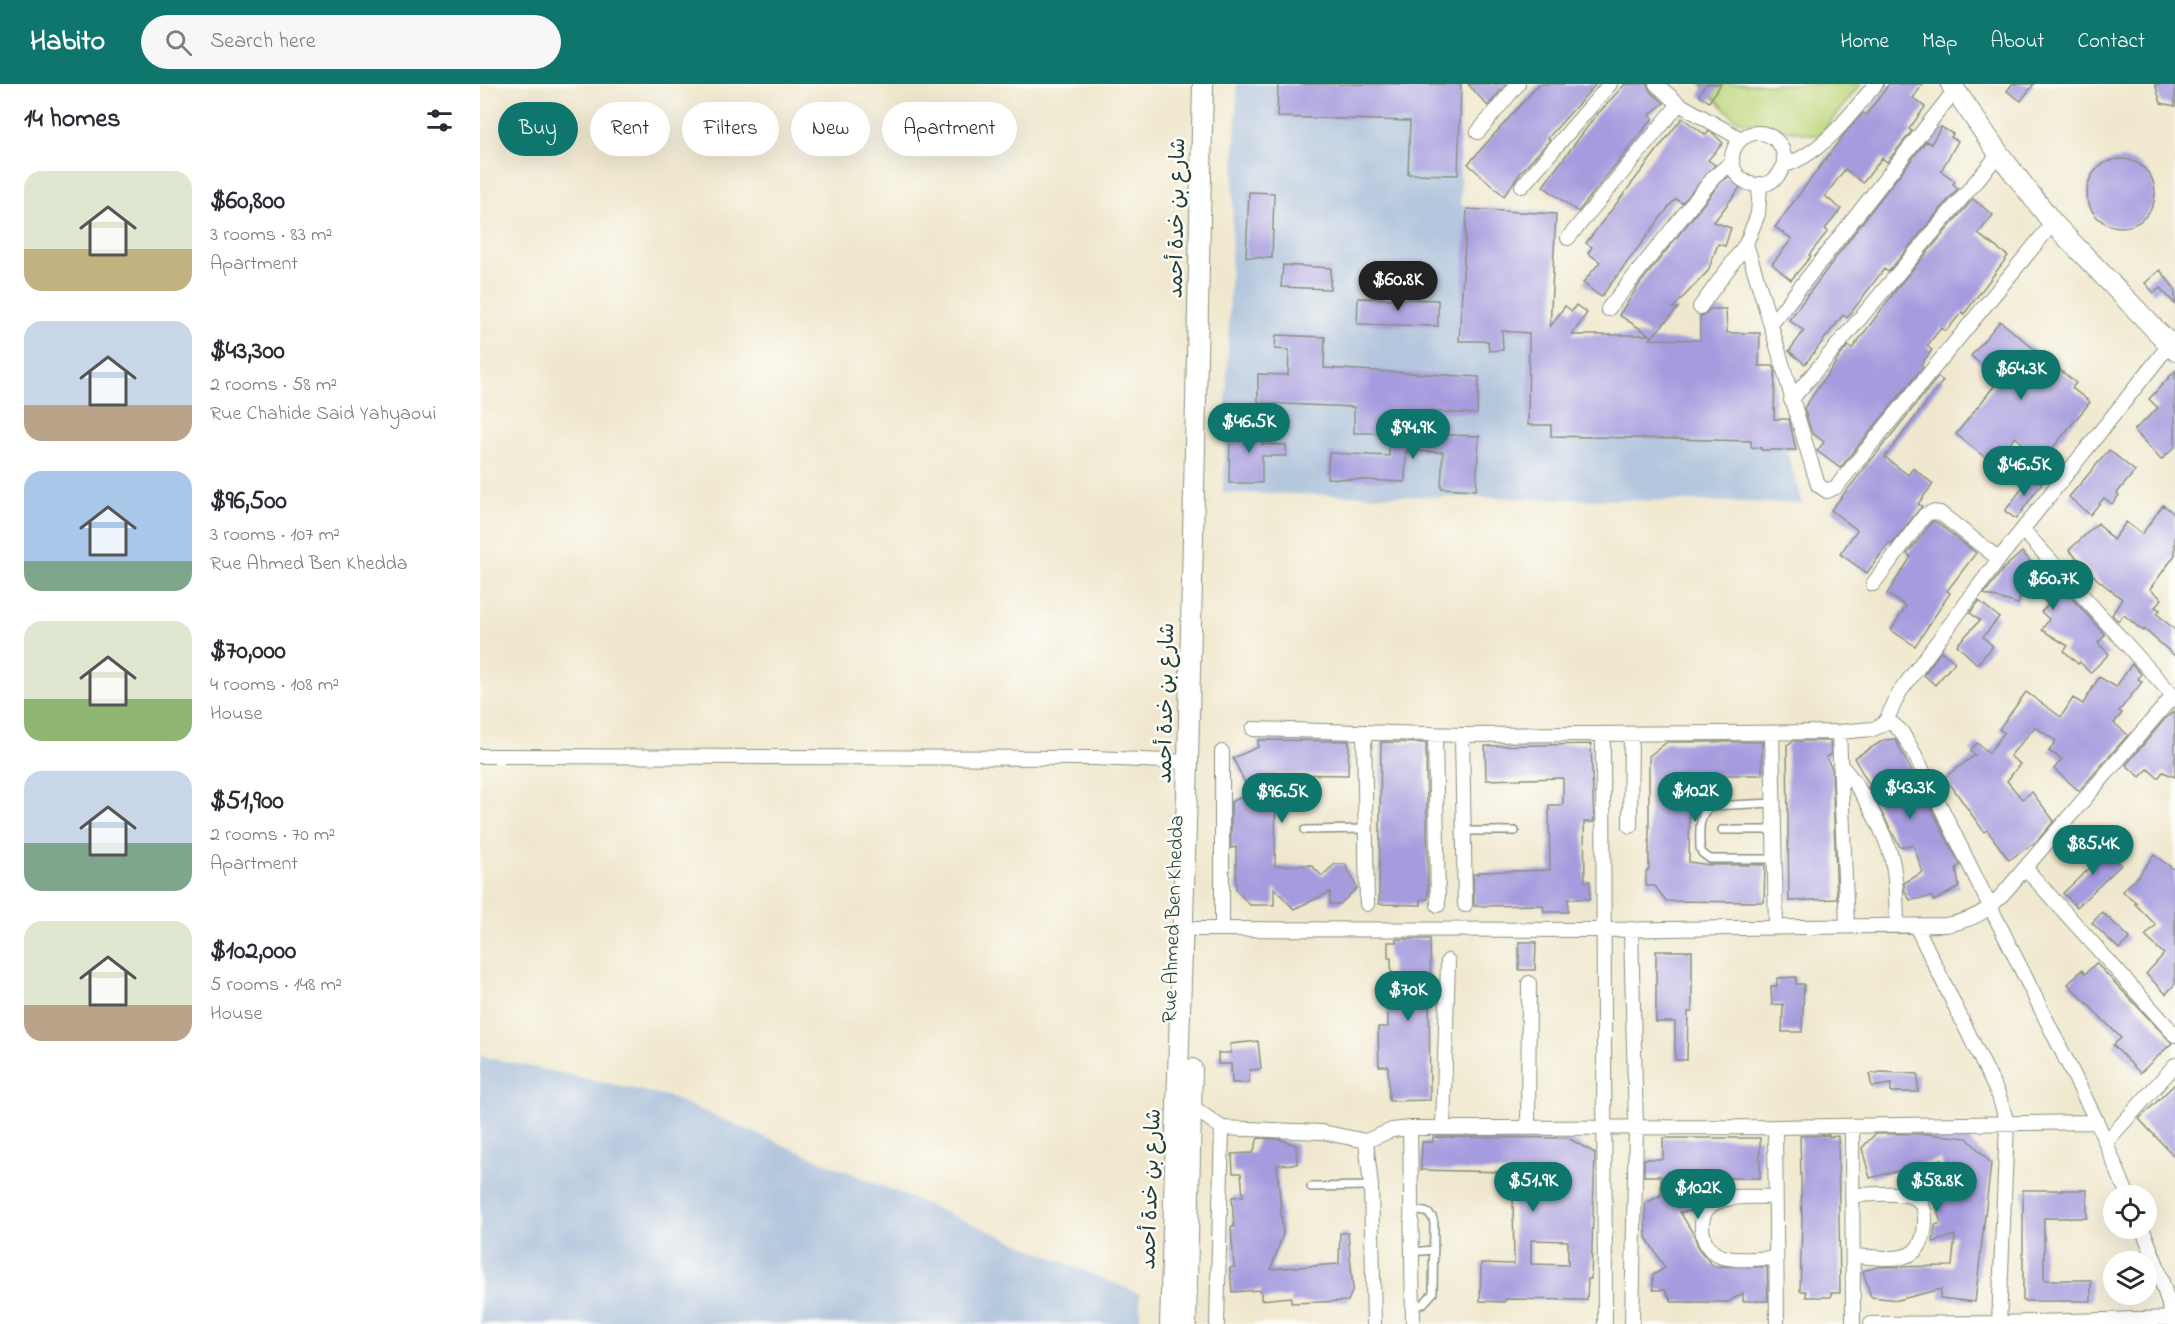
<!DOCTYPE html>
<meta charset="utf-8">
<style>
:root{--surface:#fff;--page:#f7f7f7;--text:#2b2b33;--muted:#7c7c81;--accent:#0f766e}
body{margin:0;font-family:"Indie Flower","Playpen Sans Arabic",sans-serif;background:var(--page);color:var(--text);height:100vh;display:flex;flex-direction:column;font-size:22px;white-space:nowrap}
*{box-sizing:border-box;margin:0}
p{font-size:20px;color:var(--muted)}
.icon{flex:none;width:33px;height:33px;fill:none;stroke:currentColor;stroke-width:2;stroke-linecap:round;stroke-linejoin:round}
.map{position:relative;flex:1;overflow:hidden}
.panel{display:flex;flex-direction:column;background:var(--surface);width:480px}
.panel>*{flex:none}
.hud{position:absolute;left:18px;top:18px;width:570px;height:54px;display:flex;gap:12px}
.fabs{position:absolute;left:1623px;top:1101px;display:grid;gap:12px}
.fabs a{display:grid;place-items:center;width:54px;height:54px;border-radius:50%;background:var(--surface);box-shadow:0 6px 24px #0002;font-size:30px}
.price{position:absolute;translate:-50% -51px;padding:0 14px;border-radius:21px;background:var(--accent);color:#fff;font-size:20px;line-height:39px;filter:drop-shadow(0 2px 3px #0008)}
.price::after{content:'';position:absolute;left:50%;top:36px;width:18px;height:14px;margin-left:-9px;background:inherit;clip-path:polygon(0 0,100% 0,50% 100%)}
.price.selected{background:#222;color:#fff}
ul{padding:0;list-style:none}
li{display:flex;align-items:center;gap:18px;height:150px;padding:0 24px}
li span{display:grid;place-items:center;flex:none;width:168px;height:120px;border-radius:18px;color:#555}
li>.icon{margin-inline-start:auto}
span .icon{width:72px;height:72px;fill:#fffc;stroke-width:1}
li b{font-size:26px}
h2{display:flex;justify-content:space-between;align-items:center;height:72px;padding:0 24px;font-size:26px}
.tag{padding:0 21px;border-radius:27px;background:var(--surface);box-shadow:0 6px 24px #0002;font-size:21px;line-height:54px}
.tag.selected{background:var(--accent);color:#fff}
header{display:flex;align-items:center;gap:36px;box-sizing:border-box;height:84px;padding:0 30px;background:var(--accent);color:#fff}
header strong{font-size:28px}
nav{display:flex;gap:33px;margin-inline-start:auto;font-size:21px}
.search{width:420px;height:54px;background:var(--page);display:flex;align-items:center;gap:15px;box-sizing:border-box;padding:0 21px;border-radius:33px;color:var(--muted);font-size:22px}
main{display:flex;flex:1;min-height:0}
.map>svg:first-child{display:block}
</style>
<header>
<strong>Habito</strong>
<div class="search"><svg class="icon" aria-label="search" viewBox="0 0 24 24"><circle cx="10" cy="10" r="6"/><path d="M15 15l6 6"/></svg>Search here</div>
<nav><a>Home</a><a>Map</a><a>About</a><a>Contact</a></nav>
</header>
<main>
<section class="panel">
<h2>14 homes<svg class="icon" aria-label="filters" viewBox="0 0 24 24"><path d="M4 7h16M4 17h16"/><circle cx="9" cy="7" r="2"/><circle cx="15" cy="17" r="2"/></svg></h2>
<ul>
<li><span style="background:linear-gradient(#dfe7d0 65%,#c2b280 0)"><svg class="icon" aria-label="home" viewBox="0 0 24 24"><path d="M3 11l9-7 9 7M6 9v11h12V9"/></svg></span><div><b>$60,800</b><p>3 rooms · 83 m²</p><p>Apartment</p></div></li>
<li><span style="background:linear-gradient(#c9d6e8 70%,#b9a48a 0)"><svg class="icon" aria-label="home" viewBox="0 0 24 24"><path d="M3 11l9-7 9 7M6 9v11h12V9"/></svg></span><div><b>$43,300</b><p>2 rooms · 58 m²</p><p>Rue Chahide Said Yahyaoui</p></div></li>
<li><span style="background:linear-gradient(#a9c7e8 75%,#7fa58c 0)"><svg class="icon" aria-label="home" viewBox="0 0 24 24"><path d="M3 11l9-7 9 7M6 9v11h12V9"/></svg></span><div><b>$96,500</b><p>3 rooms · 107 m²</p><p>Rue Ahmed Ben Khedda</p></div></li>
<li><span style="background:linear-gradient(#dfe7d0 65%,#8fb573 0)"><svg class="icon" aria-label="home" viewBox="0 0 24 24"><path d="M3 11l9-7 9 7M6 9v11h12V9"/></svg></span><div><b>$70,000</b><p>4 rooms · 108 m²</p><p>House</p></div></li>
<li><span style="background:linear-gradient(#c9d6e8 60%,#7fa58c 0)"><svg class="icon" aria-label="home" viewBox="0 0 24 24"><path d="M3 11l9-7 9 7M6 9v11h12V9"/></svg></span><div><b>$51,900</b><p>2 rooms · 70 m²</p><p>Apartment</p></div></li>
<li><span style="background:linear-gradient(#dfe7d0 70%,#b9a48a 0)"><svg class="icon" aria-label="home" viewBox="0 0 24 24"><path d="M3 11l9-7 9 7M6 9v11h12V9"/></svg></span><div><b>$102,000</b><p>5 rooms · 148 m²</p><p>House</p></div></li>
</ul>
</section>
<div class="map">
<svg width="1695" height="1240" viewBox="0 0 1695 1240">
<rect width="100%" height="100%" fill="#fdfcf7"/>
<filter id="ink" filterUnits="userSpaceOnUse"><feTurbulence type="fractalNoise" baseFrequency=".0167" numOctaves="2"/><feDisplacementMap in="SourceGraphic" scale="12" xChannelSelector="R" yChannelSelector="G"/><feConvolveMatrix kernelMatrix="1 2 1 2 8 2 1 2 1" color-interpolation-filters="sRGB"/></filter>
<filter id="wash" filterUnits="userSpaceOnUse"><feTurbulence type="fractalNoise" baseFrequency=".008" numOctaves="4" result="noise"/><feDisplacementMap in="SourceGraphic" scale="24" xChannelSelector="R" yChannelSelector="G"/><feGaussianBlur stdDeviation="1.35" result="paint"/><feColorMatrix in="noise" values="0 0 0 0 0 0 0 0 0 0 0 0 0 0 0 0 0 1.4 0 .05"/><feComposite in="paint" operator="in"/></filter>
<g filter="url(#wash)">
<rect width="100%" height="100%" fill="#f0e8ce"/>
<path fill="#b4c6dd" d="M757,0H926L979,32L981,121L1076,128L1074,259L1275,261L1322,419L743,409Z
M0,972L187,1012L660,1210V1240H0Z"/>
<path fill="#bed77b" stroke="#6e8a58" stroke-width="1.5" d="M1221,0H1381L1339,52L1256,36Z"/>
<g id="blocks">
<path fill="#a69bde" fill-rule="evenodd" d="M798,0H981L978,91L928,90L930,37L797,33Z
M988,0H1026L1008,22Z
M1059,0H1116L1068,54L1070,56L1041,88L1024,112L988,80Z
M1145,0H1167L1170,7L1184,19L1169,31L1173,34L1098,128L1063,102L1114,34Z
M1226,0H1241L1229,18L1219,11Z
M1409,0H1443L1433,14L1445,23L1429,45L1432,47L1407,78L1402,74L1383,99L1365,85L1345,112L1361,125L1345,145L1348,147L1329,171L1331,172L1311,196L1292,180L1312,155L1295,143L1365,49L1383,29L1386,31Z
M1532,0H1554L1541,17L1527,7Z
M1675,0H1695V22L1681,19Z
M1202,34L1226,51L1229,47L1234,50L1243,59L1228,76L1235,81L1202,119L1196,115L1191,120L1121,213L1103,199L1120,178L1108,169L1112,163L1106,159Z
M1461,43L1473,50L1471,53L1478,57L1461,87L1475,97L1473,100L1478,104L1408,188L1404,185L1367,234L1363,231L1325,280L1309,267L1324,247L1309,236L1384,136L1446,57L1451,60Z
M1607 109a34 34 0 1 1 68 0a34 34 0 1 1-68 0Z
M1250,92L1262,101L1234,138L1251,144L1245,162L1238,160L1228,187L1193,224H1198L1170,255L1220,256V232L1224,231L1230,225H1246L1247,249H1280L1279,282H1293L1295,286L1294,335H1309L1316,366H1281V364L1271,363V357L1071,352V341H1048L1049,249L1022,247L1023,266L1009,267L1008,257H979L987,125L1076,130L1070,243L1085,222L1092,227L1096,221L1107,229L1092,251H1170L1139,231L1159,201L1240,99Z
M769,108L794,109L792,174L766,173Z
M1493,115L1513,131L1498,150L1528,172L1484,230L1482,228L1466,247L1461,244L1447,262L1452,266L1441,281L1443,283L1360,384L1337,367L1344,358L1332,349L1324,324L1363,268L1368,262L1372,265L1422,198Z
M803,181L851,184L850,205L801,203Z
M1680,186L1695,205V220L1680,204L1674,209L1665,199Z
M878,214L958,216V242L877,240Z
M1520,237L1596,299L1592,304L1610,318L1550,392L1540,384L1553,368L1535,353L1513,380L1476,350L1519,296L1491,272Z
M796,251L845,253L844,284L999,293L997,330L909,325L908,349H874V323L778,319V290L808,291L809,266L795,265Z
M1695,287V363L1681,376L1654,346L1678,324L1669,315Z
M1458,293L1463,297L1405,373L1428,391L1433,384L1453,400L1438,420L1442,422L1412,460L1409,459L1387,489L1360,470L1377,446L1351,426Z
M750,342L783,343L782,360L806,361V372H782V399H749Z
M909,349L999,352L996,406L961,404L963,368L926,367L925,398L847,394L849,369L909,372Z
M1629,366L1655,387L1637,409L1639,411L1632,420L1624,414L1610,431L1589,413Z
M1552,391L1562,399L1536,435L1525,427Z
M1683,421L1695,430V471L1670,505L1682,515L1675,523L1680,526L1677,530L1695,546V572L1664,545L1663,547L1644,531L1638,537L1632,531L1642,515L1618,496L1589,466L1618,439L1633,456L1646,438L1662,450Z
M1453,437L1456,438L1496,469L1467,507L1470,509L1435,562L1411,546L1426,522L1407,510L1431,473L1427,470Z
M1542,468L1576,506L1580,501L1625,551L1618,559L1629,570L1610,589L1600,578L1598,580L1584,567L1588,562L1562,546L1569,535L1561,528L1568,521L1545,496L1538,520L1504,510L1524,484Z
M1499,517L1519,533L1503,553L1513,562L1497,580L1477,561L1500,536L1490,529Z
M1461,567L1475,578L1455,601L1444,591Z
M1652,580L1661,590L1658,595L1662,598L1639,627L1642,629L1634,639L1648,651L1599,707L1574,685L1582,675L1569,667L1576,657L1555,643L1530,672L1540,680L1527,697L1542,715L1552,708L1574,737L1557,757L1529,776L1507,746L1504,748L1465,693L1495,671L1490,667L1497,659L1509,669L1524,649L1519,645L1546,608L1581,633L1593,614L1603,620L1619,593L1636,603Z
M1695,626V693L1683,688L1678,694L1668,685L1660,693L1646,681L1684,636Z
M1415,655L1480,781L1476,784L1479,803L1454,817L1451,813L1430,816L1425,808L1424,799L1443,788L1433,761L1420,763L1388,703L1390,702L1374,674L1404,656Z
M778,656L869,657L868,691L796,690L795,782L831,781L842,792L855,780H865L877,804L860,820H850V808L814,825L794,804V821H770L756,806V763L751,764V718L770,709L753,674L778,663Z
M1313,657H1350L1351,671L1346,673L1352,685L1357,815L1309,817L1307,661Z
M901,658L946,659L948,815H941V821L899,820Z
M1187,658H1282V691H1222L1210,700L1209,778L1230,781H1285L1284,818L1186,817L1175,802H1166V788L1169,785V672Z
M1111,660L1114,738H1104L1105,797H1110V815H1088V828H1064L1063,821L994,822L993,790H998V788L1070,786L1069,721H1083V694L1006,696L1005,662Z
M1619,760L1641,781L1597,823L1583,809L1613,781L1606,774Z
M1674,771L1695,786V900L1686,910L1666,890L1684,870L1665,852L1676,841L1655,820L1657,819L1642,807L1656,795Z
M1622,828L1650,854L1639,865L1612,839Z
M916,855H950L951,906H949L950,1016L909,1017L908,982H899L898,943H908L907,913H912L911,874H908V858H916Z
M1039,858H1056L1055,886H1039Z
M1176,867H1212V928H1208L1207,976H1195V938H1176Z
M1616,879L1692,959L1660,989L1633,961L1641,954L1588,900L1602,886L1605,890Z
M1316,893V900H1324L1322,948H1302L1303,920L1292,921L1291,902H1297V894Z
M778,957L781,985L770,986L769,999H752L751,980H738V969H751L750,960Z
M1402,988L1438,990V1008H1411V1000L1392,1003L1389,990Z
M1695,1000V1073L1659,1035Z
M1395,1050H1446L1487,1054L1511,1079L1495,1218L1460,1214L1461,1205L1418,1216L1391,1213L1383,1187L1397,1183L1472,1182L1475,1151L1453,1158L1455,1141L1461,1139L1452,1110L1469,1106L1461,1075L1390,1094L1382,1064Z
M1349,1051V1053L1358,1052L1360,1209H1351V1213H1326V1207H1320L1322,1139L1320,1052Z
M953,1053L1088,1054L1115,1069L1111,1195H1108L1107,1216L1026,1215L1024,1218L1000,1217L1001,1179L1034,1180L1033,1114L1069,1113V1089L941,1086L942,1058H953ZM1051,1156L1088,1157V1181L1051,1180Z
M778,1054L799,1055L816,1061L817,1080L797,1081L803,1150L791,1185L859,1180L860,1149H868L873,1205L868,1217L811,1219V1213L781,1216V1206L752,1208L750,1184L754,1183L751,1143H754L752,1113L763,1112L761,1089H753L752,1070L773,1069Z
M1183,1054H1280V1094H1215L1216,1127L1200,1128L1214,1151L1219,1165L1233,1182L1287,1183L1288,1217H1263V1209L1248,1218H1192L1185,1206H1173V1191L1185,1184L1166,1153L1165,1120L1181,1111V1092H1164V1075H1183Z
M1543,1106H1607V1134H1564V1196H1611V1217H1543Z"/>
</g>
</g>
<g filter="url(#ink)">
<use href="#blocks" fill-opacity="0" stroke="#889281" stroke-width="1.5"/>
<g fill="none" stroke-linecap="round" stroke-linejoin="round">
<defs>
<path id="lane" d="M1293,719L1231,722C1217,731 1220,750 1220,764L1222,769L1230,775H1295
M825,746L886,745
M1242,746H1294
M983,747H1035
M831,1103L891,1102
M930,1127C941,1127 953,1126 954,1140L953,1209L943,1220L933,1222
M931,1168L954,1166"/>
<path id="street" d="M1176,0L1199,20L1261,55
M998,48L1038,0
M1252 75a26 26 0 1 1 52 0a26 26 0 1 1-52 0Z
M1303,82C1344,69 1368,32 1396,0
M1280,100L1278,130L1266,160C1292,240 1313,321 1338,401L1347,407L1356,403L1573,139
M1042,102L1130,0
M1088,154L1199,20
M1220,223L1266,160
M1128,225L1234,93L1252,78
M1292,239L1475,6
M1311,316L1519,70
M1543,446L1695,614
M1393,500L1445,431L1452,428L1460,429L1519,475
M1693,612L1545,784L1695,951
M1407,635L1421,647L1435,671L1617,1038L1648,1112
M773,645L982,651L1359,648L1393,645L1402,641L1407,635L1419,609L1519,475L1694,255
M884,648L887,820
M1359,648L1367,842
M1292,649L1296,843
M955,650L958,821
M982,651L985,821
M1123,651C1122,847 1126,1044 1125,1240
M742,668V845
M0,672L614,674L708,678
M1360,681C1379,699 1406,750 1412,776C1417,797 1416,821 1417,842
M1150,742L1151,651
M1436,842L1519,1012L1527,1039L1519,1240
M715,845L1122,846L1466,841C1510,833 1518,815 1545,784
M1151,845L1156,1043L1152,1240
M711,1022L742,1044L737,1240
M1372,1042L1373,1240
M1295,1043L1297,1240
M742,1044L842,1048L886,1057L912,1046L930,1044L1295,1043L1617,1038
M930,1044L933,1240
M963,1044L968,877
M1048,1044L1049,899
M886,1057L891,1102L894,1240
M1626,1058L1695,981
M1372,1111C1388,1111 1419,1107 1433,1113C1443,1117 1445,1126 1445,1136C1445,1185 1409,1173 1373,1172
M1295,1113C1267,1113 1214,1106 1223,1151C1225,1160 1231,1169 1240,1172C1256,1178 1279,1174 1296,1174
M1662,1144L1676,1179L1695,1240
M1391,1240L1519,1239L1693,1234"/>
<path id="secondary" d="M1471,0L1519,70L1573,139L1695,266
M690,1240L708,678L723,0
M706,1240L712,985"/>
</defs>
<use href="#lane" stroke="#889281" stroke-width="10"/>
<use href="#street" stroke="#889281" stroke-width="16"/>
<use href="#secondary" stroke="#889281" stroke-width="22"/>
<use href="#lane" stroke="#fff" stroke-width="7"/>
<use href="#street" stroke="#fff" stroke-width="14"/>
<use href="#secondary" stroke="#fff" stroke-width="20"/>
</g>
</g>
<g text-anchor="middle" stroke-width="5" stroke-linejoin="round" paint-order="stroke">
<g font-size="21" fill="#1f3d34" stroke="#fdfcf7">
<text transform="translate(696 134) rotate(-89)" y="7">شارع بن خدة أحمد</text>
<text transform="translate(685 619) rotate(-89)" y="7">شارع بن خدة أحمد</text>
<text transform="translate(692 835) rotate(-88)" y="7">Rue Ahmed Ben Khedda</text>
<text transform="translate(670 1105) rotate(-88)" y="7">شارع بن خدة أحمد</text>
</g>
</g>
</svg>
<div class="fabs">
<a><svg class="icon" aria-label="locate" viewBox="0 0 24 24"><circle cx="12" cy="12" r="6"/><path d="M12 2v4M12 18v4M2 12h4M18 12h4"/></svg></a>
<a><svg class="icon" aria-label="layers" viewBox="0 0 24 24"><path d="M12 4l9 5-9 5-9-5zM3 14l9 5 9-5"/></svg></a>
</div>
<b class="price selected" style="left:918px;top:228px">$60.8K</b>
<b class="price" style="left:1541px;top:317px">$64.3K</b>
<b class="price" style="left:769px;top:370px">$46.5K</b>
<b class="price" style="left:933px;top:376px">$94.9K</b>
<b class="price" style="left:1544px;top:413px">$46.5K</b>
<b class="price" style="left:1573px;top:527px">$60.7K</b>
<b class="price" style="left:1430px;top:736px">$43.3K</b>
<b class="price" style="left:1215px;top:739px">$102K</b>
<b class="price" style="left:802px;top:740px">$96.5K</b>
<b class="price" style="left:1613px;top:792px">$85.4K</b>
<b class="price" style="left:928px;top:938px">$70K</b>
<b class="price" style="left:1053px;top:1129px">$51.9K</b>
<b class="price" style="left:1457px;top:1129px">$58.8K</b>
<b class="price" style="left:1218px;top:1136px">$102K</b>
<div class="hud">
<a class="tag selected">Buy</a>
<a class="tag">Rent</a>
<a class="tag">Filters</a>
<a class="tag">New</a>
<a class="tag">Apartment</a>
</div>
</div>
</main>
